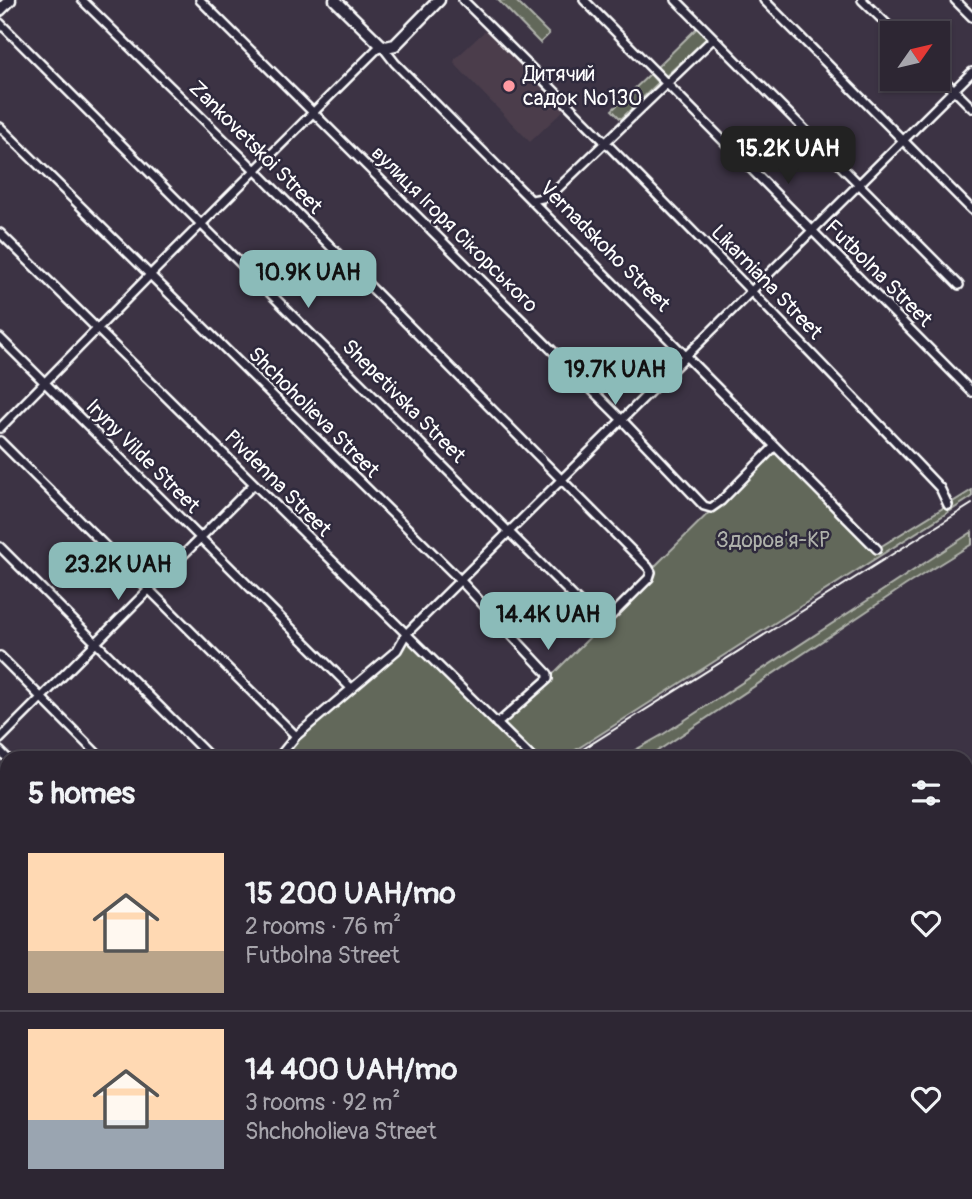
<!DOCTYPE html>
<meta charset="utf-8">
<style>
:root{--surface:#2d2633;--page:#352e3b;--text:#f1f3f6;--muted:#a7a5ac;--line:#48434e;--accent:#8bbbb9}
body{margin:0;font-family:Pangolin,sans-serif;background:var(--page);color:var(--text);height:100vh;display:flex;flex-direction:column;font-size:26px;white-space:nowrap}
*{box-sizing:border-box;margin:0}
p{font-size:23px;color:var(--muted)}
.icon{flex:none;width:38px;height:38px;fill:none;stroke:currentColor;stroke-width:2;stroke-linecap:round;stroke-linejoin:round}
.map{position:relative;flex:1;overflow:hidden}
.sheet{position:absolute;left:0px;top:751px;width:973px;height:450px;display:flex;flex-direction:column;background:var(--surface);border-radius:21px 21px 0 0;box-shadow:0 2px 5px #0004,0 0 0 2px var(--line)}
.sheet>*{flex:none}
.needle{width:46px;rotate:56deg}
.tools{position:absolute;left:880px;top:21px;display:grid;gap:14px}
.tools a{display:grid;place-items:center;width:70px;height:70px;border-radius:0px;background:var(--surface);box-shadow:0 2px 5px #0004,0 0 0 2px var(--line);font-size:35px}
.price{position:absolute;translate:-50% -60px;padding:0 16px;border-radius:14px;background:var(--accent);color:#111;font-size:23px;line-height:46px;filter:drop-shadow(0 2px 4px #0008)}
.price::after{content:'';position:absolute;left:50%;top:42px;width:21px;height:16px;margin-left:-10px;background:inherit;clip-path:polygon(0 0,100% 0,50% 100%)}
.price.active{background:#222;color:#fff}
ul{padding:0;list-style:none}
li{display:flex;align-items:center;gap:21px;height:175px;padding:0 28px}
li+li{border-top:2px solid var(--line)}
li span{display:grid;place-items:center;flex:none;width:196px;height:140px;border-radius:0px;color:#555}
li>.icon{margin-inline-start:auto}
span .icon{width:84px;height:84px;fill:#fffc;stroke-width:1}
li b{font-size:30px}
h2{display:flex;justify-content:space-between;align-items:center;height:84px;padding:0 28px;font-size:30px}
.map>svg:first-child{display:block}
</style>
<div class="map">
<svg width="972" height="1199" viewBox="0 0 972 1199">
<rect width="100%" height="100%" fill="#3c3344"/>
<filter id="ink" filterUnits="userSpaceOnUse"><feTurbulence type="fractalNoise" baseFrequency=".0143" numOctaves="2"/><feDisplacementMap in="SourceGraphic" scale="14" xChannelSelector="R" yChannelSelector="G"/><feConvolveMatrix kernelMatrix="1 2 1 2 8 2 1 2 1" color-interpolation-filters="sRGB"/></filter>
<g filter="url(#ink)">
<path fill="#4b3e4c" d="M486,30L566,108L530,142L454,63L455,59Z"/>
<path fill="#62675a" stroke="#b0b3ac" stroke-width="2" d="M498,0H515L549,34L540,43Z
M697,28L707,38L666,76L657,67Z
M650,74L658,83L621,119L612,110Z
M774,448L875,550L972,490V497L563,758H283L299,740L408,640L469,701L498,724L549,678L649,578L652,569Z
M972,532V544L906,585L647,758H621L662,735Z
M7,1013V1110L0,1114V1020Z
M7,1134V1194H366L367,1199H0V1138Z
M577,1194H625L630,1199H571Z"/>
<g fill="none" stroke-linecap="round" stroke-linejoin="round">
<defs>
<path id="street" d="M200,0L622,420L704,506L711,508L721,501L775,446
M463,0C625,160 783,323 940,488L948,505
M584,0L972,392
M676,0L959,285
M764,0L972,210
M862,0L896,33
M955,0L972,17
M0,23L599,622L606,621L649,578L651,572L648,567L256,171L82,0
M938,74L972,108
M0,127L461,581L548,674V679L497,724
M532,200L547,197L555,191L713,39
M0,233L532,758
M0,338L351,688
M0,428L150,275L381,45L395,63L877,549
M0,441L296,736
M0,547L211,758
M0,656L101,758
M0,739L254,484
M0,751L7,758
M278,758L296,736L397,650L406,634L972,72
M0,838L7,845
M0,926L7,933
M0,1018L7,1011"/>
<path id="secondary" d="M335,0L381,45L386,47L395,45L439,0
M0,10L10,0"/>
</defs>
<use href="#street" stroke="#fff" stroke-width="12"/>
<use href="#secondary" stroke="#fff" stroke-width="15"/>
<use href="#street" stroke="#2f2a3d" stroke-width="7"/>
<use href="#secondary" stroke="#2f2a3d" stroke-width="10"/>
<path stroke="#fff" stroke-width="2" d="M569,758L972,504
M0,1116L7,1112
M0,1130L7,1125"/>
</g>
</g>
<circle fill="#ff9aa2" stroke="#2f2a3d" stroke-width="2.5" cx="509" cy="86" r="7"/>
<g text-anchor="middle" stroke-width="5" stroke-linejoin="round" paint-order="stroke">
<g font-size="21" fill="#fff" stroke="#2f2a3d" text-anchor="start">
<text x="523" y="81">Дитячий<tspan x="523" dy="24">садок №130</tspan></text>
</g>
<g font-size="21" fill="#fff" stroke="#2f2a3d">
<text transform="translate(256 147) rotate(45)" y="7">Zankovetskoi Street</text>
<text transform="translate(455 229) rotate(45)" y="7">вулиця Ігоря Сікорського</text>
<text transform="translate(605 246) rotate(45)" y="7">Vernadskoho Street</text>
<text transform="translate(879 273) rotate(45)" y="7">Futbolna Street</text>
<text transform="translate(767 282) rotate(46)" y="7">Likarniana Street</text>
<text transform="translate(404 401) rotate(45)" y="7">Shepetivska Street</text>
<text transform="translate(314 412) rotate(45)" y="7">Shchoholieva Street</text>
<text transform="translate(143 456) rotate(45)" y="7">Iryny Vilde Street</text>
<text transform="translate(278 483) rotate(45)" y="7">Pivdenna Street</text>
</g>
<g font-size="21" fill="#b0b3ac" stroke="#2f2a3d">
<text x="773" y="547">Здоров'я-КР</text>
</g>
</g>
</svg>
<div class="tools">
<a><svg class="needle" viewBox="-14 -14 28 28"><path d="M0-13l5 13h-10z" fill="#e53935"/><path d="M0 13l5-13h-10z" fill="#a7a5ac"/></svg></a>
</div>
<b class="price active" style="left:788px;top:186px">15.2K UAH</b>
<b class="price" style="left:308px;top:310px">10.9K UAH</b>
<b class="price" style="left:615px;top:407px">19.7K UAH</b>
<b class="price" style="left:118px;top:602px">23.2K UAH</b>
<b class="price" style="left:548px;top:652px">14.4K UAH</b>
<section class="sheet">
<h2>5 homes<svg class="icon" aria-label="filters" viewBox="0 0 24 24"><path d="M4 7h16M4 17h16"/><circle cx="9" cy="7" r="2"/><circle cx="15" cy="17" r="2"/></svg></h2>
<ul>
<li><span style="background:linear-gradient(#ffd9b3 70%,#b9a48a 0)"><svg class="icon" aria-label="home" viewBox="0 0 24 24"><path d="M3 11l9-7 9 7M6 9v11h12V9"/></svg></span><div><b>15 200 UAH/mo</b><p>2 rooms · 76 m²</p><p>Futbolna Street</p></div><svg class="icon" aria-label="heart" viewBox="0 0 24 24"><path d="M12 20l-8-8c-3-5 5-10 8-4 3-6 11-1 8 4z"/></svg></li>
<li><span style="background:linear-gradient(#ffd9b3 65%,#9aa5b1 0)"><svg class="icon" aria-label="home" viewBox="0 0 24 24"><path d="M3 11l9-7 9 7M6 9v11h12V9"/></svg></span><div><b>14 400 UAH/mo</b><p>3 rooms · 92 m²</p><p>Shchoholieva Street</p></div><svg class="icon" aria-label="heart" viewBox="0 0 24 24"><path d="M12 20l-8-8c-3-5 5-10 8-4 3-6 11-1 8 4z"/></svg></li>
</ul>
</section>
</div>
